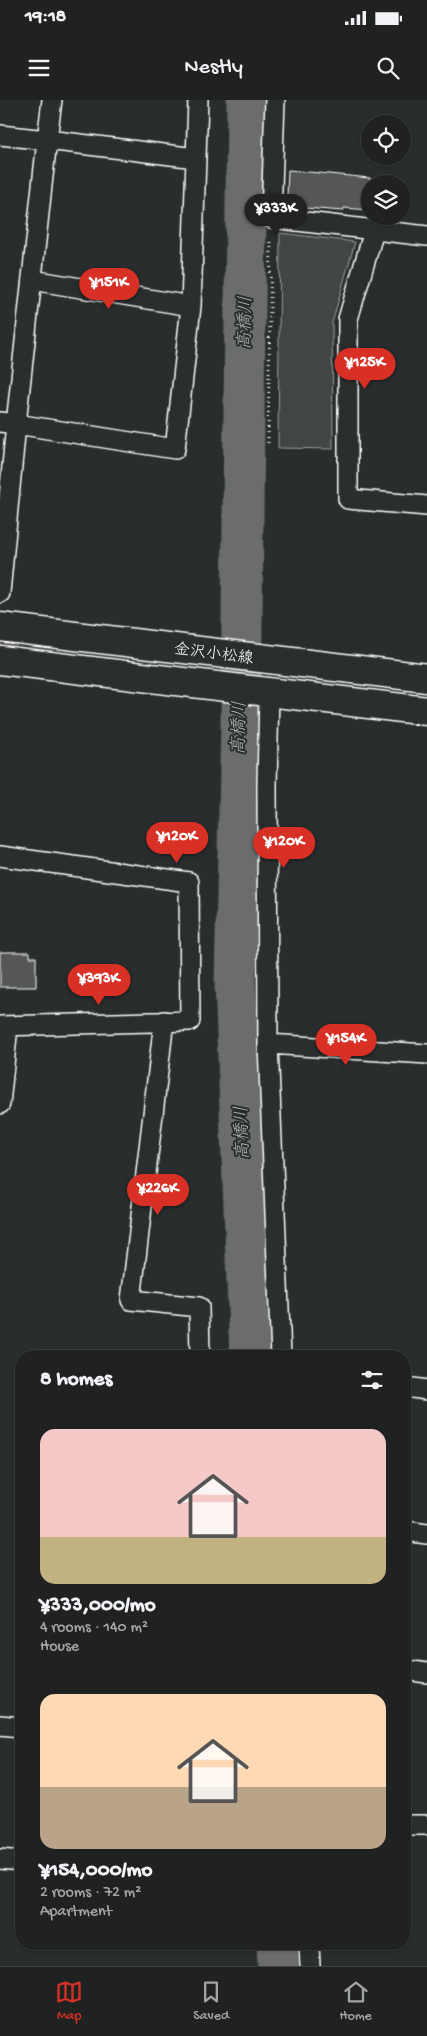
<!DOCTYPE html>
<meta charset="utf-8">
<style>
:root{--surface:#202222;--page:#282a2a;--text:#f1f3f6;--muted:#a2a4a5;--line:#3d3f40;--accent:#d93025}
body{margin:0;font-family:"Gochi Hand","Klee One",sans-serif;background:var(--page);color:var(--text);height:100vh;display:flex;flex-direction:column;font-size:19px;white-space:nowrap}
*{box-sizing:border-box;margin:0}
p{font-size:16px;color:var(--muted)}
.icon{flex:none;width:28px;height:28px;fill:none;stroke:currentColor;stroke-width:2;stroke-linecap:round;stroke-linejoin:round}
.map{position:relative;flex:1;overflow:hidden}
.panel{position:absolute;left:15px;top:1250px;width:396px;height:600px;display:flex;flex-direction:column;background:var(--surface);border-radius:20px;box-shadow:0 1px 4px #0004,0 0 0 1px var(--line)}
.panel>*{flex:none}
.tools{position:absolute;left:361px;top:15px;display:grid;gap:10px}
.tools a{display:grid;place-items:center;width:50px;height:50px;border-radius:50%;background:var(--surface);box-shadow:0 1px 4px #0004,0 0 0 1px var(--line);font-size:25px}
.price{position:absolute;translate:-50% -42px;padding:0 11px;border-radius:18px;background:var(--accent);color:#fff;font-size:16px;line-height:32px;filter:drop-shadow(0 1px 2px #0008)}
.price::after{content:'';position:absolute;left:50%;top:30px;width:15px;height:11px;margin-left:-8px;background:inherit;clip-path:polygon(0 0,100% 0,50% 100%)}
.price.selected{background:#222;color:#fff}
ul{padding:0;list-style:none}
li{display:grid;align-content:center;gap:10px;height:265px;padding:0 25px}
li span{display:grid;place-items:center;height:155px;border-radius:15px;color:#555}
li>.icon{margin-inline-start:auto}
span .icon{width:90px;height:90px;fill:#fffc;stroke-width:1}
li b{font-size:21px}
h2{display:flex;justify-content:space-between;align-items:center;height:60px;padding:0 25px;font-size:21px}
.status{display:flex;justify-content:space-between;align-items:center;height:35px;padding:0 25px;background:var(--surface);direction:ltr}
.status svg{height:14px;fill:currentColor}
header{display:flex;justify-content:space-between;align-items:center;height:65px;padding:0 25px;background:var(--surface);font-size:22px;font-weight:600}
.dock{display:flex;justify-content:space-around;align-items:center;height:70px;border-top:1px solid var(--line);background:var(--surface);font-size:14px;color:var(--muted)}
.dock a{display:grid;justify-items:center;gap:2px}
.dock .selected{color:var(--accent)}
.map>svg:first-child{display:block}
</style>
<div class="status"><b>19:18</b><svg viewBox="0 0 49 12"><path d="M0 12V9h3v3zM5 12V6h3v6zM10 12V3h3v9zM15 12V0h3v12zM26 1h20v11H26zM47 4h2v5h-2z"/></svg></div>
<header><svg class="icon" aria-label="menu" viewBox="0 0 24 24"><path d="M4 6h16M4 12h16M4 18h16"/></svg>Nestly<svg class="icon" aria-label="search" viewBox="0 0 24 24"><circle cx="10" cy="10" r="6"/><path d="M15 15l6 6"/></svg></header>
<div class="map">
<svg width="427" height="1866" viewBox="0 0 427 1866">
<rect width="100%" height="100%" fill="#2a2d2e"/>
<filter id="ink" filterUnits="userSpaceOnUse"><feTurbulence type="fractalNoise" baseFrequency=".02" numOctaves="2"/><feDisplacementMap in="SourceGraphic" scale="10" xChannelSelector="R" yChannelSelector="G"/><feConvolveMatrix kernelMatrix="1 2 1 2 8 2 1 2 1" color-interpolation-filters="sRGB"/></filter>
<g filter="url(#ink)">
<path fill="#414445" stroke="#a0a2a2" d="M280,133L355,142L332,223L333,349L278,348Z"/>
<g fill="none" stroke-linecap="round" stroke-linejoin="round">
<path stroke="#6a6c6d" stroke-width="41" d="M247,0L241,625L235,883L250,1256
M277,1844L278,1866"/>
</g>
<path fill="#555758" stroke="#fff" d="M288,70L370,78V110L344,108L343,111L292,107V97H287Z
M0,852H30V857H36V887H0Z"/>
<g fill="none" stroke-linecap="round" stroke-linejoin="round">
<defs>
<path id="minor" d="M275,0L271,118L427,136
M0,35L47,40L16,324L0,322
M196,58L198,0
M374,131L348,219V399L427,406
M32,180L191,206
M0,493L16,324L175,349L191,206L196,58L47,40L52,0
M269,593L267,685L268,944L281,1256
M0,756L189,782L190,921L0,926
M164,921L131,1200L199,1207L200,1256
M268,944L427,954
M0,1004L8,926
M405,1287L427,1290
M405,1431L427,1434
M405,1570L427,1573
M0,1625L21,1627
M405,1725H427
M0,1759L21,1761
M309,1844L310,1866"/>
<path id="primary" d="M0,527L427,578
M0,560L427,611"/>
</defs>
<use href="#minor" stroke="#fff" stroke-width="22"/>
<use href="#primary" stroke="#fff" stroke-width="31"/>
<path stroke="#fff" stroke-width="3" stroke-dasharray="1 4" stroke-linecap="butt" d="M268,343L271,139"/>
<use href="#minor" stroke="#2a2d2e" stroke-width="19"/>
<use href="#primary" stroke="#2a2d2e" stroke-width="28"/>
</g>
</g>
<g text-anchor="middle" stroke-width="4" stroke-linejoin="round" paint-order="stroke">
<g font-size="16" fill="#fff" stroke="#2a2d2e">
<text transform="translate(214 552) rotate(7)" y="6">金沢小松線</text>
</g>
<g font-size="18" font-style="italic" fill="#b4b6b6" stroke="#2a2d2e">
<text transform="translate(244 223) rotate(-89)" y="6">高橋川</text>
<text transform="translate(238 628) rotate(-89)" y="6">高橋川</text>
<text transform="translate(241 1033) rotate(-92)" y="6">高橋川</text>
</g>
</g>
</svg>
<div class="tools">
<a><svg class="icon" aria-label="locate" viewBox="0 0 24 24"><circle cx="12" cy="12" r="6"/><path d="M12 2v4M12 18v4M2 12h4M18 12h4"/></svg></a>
<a><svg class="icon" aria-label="layers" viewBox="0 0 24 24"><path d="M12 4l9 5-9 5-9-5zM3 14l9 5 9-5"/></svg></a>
</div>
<b class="price selected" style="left:276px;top:136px">¥333K</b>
<b class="price" style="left:109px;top:210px">¥151K</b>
<b class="price" style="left:365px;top:290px">¥125K</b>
<b class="price" style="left:177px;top:764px">¥120K</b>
<b class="price" style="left:284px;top:769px">¥120K</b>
<b class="price" style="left:99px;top:906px">¥393K</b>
<b class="price" style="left:346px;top:966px">¥154K</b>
<b class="price" style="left:158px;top:1116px">¥226K</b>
<section class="panel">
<h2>8 homes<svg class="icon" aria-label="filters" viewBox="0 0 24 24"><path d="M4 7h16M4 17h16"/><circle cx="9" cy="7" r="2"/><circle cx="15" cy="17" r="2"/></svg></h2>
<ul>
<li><span style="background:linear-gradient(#f6c9c9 70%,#c2b280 0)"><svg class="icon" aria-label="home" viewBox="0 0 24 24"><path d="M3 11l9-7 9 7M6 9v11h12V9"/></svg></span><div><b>¥333,000/mo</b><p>4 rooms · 140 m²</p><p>House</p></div></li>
<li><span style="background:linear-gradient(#ffd9b3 60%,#b9a48a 0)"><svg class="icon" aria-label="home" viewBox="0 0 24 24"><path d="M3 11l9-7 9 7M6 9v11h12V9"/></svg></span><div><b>¥154,000/mo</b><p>2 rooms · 72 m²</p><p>Apartment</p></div></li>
</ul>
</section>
</div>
<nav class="dock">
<a class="selected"><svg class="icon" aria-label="map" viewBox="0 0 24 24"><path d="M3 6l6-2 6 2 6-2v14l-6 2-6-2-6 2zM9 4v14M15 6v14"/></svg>Map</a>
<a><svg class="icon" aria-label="saved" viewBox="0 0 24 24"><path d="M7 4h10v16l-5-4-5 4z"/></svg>Saved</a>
<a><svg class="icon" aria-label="home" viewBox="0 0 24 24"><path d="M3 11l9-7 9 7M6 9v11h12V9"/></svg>Home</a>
</nav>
